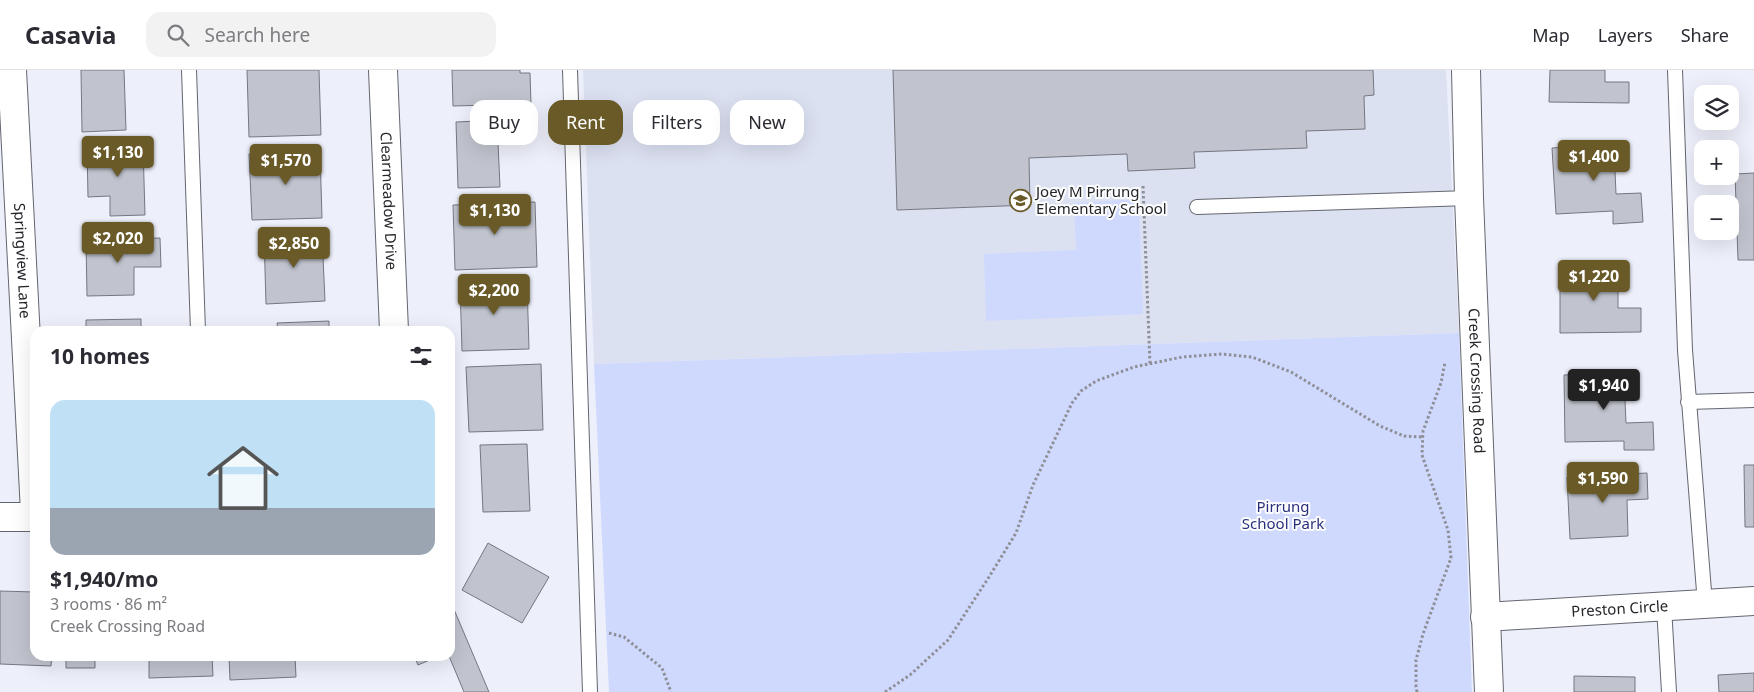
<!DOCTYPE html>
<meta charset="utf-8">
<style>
:root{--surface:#fff;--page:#f2f2f3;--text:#2b2b33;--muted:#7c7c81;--line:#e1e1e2;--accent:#695a28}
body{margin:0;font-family:"Noto Sans",sans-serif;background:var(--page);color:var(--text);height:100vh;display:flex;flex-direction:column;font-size:19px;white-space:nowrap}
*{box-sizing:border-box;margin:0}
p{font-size:16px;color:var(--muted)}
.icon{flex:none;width:28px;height:28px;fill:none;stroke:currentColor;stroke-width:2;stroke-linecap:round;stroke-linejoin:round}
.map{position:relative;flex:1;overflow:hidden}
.details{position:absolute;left:30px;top:256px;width:425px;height:335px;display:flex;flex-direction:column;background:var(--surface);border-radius:15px;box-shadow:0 5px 20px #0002}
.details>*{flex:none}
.hud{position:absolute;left:470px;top:30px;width:475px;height:45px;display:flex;gap:10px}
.tools{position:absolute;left:1694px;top:15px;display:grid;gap:10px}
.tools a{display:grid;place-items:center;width:45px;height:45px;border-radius:10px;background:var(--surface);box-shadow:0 5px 20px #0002;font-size:25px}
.price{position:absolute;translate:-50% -42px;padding:0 11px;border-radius:5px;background:var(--accent);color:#fff;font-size:16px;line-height:32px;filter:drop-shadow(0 1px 2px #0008)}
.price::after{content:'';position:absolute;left:50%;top:30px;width:15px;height:11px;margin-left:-8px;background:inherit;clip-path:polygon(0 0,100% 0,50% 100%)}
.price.on{background:#222;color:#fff}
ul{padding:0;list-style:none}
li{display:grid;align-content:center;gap:10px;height:265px;padding:0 20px}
li span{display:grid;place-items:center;height:155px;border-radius:15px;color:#555}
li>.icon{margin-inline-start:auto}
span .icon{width:90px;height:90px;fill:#fffc;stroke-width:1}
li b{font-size:21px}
h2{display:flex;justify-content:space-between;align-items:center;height:60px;padding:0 20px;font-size:21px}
.tag{padding:0 18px;border-radius:15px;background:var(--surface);box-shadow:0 5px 20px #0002;font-size:18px;line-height:45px}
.tag.on{background:var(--accent);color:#fff}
header{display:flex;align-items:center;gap:30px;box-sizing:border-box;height:70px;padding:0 25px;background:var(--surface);border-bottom:1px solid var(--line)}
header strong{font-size:24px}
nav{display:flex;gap:28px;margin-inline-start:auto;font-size:18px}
.search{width:350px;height:45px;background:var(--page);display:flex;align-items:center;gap:12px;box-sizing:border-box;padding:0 18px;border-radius:15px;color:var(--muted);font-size:19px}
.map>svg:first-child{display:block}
</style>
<header>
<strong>Casavia</strong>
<div class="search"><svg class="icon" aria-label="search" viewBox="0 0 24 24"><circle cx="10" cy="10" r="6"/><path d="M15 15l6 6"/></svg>Search here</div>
<nav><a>Map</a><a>Layers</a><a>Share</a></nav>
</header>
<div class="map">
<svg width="1754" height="622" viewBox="0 0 1754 622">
<rect width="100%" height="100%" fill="#edeffa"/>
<path fill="#dce1f2" d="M583,0H1446L1459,263L594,294Z"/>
<path fill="#cfd9fe" d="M1139,129L1143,244L986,251L984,184L1076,180L1074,133Z
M1459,263L1472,622H609L594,294Z"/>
<path fill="#c1c4ce" stroke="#757780" d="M81,0H124L126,60L82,62Z
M247,0H319L321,65L249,67Z
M452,0H520V3H530L531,34L453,36Z
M893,0H1373L1374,25L1364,26L1365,59L1306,61L1307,78L1194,82L1195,98L1128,101L1127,84L1029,88L1030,135L897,140Z
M1550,0H1605V12H1629V33L1549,32Z
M497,50L500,117L458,118L456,52Z
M1627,73L1628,100L1615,101L1616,124L1641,123L1643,152L1613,154V141L1556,144L1552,78Z
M143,76L145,145L110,146V126L88,127L87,78Z
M320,82L322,148L252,150L249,84Z
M1754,103V190H1738L1735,104Z
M535,132L537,197L455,200L453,135Z
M322,164L325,231L266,234L264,166Z
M160,168L161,197H134V225L87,226L86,170Z
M1618,196V238H1641V262L1560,263V197Z
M527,212L529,279L462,281L460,214Z
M141,249V261H86V250Z
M329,251V261H278L277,253Z
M541,294L543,360L469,362L466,297Z
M1639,303V330H1625L1626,353L1653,352L1654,380H1624V371L1565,372L1564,305Z
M527,374L530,441L483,442L480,375Z
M1744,395H1754V457H1745Z
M1647,403L1648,429L1627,430L1628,466L1570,469L1567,407Z
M488,473L549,507L522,553L462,520Z
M0,521L35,522V586H52L51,596L0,594Z
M450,530L489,622H464L449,586Z
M66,586H95V598H66Z
M149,586H212L213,606L149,608Z
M229,586H295L296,607L230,610Z
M311,586H378V589H311Z
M414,586H439L418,595Z
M1754,603V622H1719L1718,605Z
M1574,606L1635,607V622H1574Z"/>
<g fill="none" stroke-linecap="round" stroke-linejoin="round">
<defs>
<path id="lane" d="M189,0L198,261
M570,0L590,622
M1675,0L1685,280L1705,534
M1197,137L1469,128
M1688,332L1754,330
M1664,537L1669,622"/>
<g id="street">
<path id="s1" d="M12,0L35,442"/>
<path id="s2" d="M383,0L394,261"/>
<path d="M0,447H35"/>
<path id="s3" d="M1485,547L1754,531"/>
</g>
<g id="secondary">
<path id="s4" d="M1466,0L1469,128L1489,622"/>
</g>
</defs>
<use href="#lane" stroke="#64666f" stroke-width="16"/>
<use href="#street" stroke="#64666f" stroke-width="30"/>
<use href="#secondary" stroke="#64666f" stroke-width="30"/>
<path stroke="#8e8f97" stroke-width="3" stroke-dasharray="2.5 2.5" stroke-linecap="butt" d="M1143,116L1150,294
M609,563L624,567L662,598L671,622
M885,622L910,605L948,570L989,507L1016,463L1033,415L1072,333L1081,321L1096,311L1134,297L1182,287L1222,284L1252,287L1291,302L1380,356L1404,366L1423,367
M1417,622L1416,617V590L1423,564L1451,488L1448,460L1422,385L1423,361L1441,313L1445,292"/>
<use href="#lane" stroke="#fff" stroke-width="14"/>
<use href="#street" stroke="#fff" stroke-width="28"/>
<use href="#secondary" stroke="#fff" stroke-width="28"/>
</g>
<defs>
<symbol id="school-ring" viewBox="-11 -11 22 22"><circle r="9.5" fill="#fdfdfd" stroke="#695a28" stroke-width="1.5"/><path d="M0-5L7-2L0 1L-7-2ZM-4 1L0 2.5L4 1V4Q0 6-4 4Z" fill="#695a28"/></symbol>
</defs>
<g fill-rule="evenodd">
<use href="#school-ring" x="1008" y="118" width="25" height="25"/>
</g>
<g text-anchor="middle" stroke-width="4" stroke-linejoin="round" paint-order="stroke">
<g font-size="15" fill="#242529" stroke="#fdfdfd" text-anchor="start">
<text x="1036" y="127">Joey M Pirrung<tspan x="1036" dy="17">Elementary School</tspan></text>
</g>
<g font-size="15" fill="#242529" stroke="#fdfdfd">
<text dy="5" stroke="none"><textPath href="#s2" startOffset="131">Clearmeadow Drive</textPath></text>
<text dy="5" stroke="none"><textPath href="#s1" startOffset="191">Springview Lane</textPath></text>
<text dy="5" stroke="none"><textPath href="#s4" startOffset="311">Creek Crossing Road</textPath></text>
<text dy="5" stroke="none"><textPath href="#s3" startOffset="135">Preston Circle</textPath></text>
</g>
<g font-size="15" fill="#28307c" stroke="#fdfdfd">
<text x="1283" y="442">Pirrung<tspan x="1283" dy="17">School Park</tspan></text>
</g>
</g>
</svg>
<div class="tools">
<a><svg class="icon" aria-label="layers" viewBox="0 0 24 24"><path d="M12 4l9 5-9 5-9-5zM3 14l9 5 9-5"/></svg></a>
<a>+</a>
<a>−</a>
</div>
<b class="price" style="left:118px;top:108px">$1,130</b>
<b class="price" style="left:1594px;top:112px">$1,400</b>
<b class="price" style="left:286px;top:116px">$1,570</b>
<b class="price" style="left:495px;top:166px">$1,130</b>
<b class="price" style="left:118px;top:194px">$2,020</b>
<b class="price" style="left:294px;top:199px">$2,850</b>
<b class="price" style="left:1594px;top:232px">$1,220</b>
<b class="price" style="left:494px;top:246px">$2,200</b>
<b class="price on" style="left:1604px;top:341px">$1,940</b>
<b class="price" style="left:1603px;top:434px">$1,590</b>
<div class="hud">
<a class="tag">Buy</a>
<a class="tag on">Rent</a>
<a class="tag">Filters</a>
<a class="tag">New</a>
</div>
<section class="details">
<h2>10 homes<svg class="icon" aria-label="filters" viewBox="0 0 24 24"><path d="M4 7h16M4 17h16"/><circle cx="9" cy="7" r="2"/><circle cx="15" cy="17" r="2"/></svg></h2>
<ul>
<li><span style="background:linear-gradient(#bfe0f5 70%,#9aa5b1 0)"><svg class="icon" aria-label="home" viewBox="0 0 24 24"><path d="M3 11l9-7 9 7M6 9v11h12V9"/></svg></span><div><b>$1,940/mo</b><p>3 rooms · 86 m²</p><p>Creek Crossing Road</p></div></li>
</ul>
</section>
</div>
